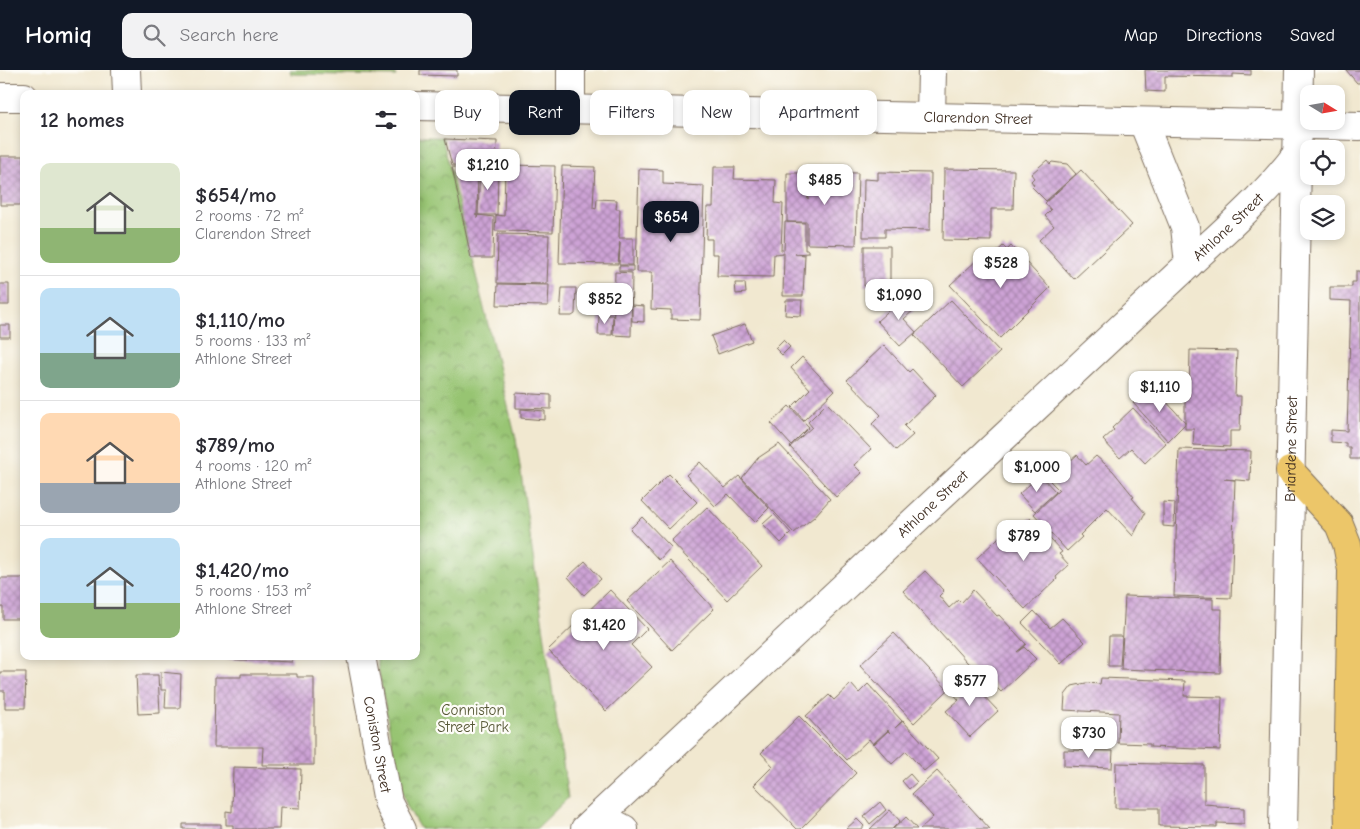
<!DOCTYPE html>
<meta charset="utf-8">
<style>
:root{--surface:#fff;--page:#f2f2f3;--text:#2b2b33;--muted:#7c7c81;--line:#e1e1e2;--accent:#111827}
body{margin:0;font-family:"Comic Neue",sans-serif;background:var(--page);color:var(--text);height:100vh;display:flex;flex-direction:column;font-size:19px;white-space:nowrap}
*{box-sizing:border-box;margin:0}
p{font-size:16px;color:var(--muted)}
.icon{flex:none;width:28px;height:28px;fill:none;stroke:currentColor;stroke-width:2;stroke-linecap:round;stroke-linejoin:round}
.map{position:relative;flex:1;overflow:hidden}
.sheet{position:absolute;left:20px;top:20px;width:400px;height:570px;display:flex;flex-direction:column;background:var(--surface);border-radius:10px;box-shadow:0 2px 8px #0003}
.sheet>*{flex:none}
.hud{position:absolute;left:435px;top:20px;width:475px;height:45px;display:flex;gap:10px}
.needle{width:32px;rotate:101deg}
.controls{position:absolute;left:1300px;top:15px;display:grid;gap:10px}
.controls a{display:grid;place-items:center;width:45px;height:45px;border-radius:10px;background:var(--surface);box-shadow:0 2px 8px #0003;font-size:25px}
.price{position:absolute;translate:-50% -42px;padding:0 11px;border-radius:10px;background:#fff;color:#222;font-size:16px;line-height:32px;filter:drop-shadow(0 1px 2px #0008)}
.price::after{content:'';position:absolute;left:50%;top:30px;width:15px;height:11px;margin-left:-8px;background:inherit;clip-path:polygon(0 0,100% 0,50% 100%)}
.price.current{background:var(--accent);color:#fff}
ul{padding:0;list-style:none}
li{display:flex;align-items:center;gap:15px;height:125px;padding:0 20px}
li+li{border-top:1px solid var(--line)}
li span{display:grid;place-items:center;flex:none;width:140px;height:100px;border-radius:10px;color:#555}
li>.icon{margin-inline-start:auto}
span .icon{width:60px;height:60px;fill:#fffc;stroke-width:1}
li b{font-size:21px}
h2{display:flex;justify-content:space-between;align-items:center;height:60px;padding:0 20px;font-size:21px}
.chip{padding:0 18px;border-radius:10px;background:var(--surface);box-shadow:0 2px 8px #0003;font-size:18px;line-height:45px}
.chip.current{background:var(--accent);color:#fff}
header{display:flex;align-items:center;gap:30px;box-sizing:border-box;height:70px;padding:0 25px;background:var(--accent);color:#fff}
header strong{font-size:24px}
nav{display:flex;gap:28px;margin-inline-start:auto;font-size:18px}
.search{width:350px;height:45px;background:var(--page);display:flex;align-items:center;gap:12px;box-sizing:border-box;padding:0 18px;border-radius:10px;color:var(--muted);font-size:19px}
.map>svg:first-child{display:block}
</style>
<header>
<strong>Homiq</strong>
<div class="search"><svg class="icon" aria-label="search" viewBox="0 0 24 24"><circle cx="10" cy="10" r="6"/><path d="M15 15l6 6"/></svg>Search here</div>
<nav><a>Map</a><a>Directions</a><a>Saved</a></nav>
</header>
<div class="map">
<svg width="1360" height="759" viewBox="0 0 1360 759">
<defs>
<pattern id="grass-tufts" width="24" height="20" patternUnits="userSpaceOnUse" patternTransform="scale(1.25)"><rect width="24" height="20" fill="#97c472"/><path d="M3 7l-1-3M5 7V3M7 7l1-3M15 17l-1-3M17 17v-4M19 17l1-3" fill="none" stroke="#7c9f5d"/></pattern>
<pattern id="park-crowns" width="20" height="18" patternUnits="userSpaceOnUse" patternTransform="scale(1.25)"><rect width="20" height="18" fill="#97c472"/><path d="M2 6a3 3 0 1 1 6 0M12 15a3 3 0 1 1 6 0" fill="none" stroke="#7c9f5d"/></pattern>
<pattern id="building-cross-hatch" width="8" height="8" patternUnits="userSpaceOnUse" patternTransform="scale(1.25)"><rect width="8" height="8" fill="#cda3d6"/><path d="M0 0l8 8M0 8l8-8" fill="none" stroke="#a885ad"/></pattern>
</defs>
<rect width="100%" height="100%" fill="#fdfcf7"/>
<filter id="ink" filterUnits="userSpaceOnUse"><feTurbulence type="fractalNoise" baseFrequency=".02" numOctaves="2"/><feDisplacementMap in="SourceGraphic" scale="10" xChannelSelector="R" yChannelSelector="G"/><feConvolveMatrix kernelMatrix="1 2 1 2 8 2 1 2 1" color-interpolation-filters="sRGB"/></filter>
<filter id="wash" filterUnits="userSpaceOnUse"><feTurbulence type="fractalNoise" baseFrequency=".0096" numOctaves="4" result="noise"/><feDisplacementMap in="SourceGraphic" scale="20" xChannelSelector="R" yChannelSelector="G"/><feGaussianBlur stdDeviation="1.12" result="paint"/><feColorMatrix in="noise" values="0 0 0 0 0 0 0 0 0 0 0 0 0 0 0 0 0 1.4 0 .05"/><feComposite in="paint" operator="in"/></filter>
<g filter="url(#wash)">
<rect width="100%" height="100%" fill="#f1e8d0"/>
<path fill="url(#grass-tufts)" stroke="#697748" d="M290,0H393L396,6L291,4Z"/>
<path fill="url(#park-crowns)" stroke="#697748" d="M416,67H442L516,369L568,728L536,759H420L407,736L399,712L376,586H416Z"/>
<g id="blocks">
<path fill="url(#building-cross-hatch)" d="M420,0H457V6L420,5Z
M1145,0H1251V5L1233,4V7L1165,6V22L1146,21Z
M1346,0H1360V13H1357Z
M445,69L497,71L496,97L452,95Z
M0,86H24V135H0Z
M1047,90L1050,94L1052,92L1067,94L1076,104L1046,131L1032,117L1034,115L1031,111L1034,108L1031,104Z
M505,95L555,96L553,162L495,161L496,145L504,146Z
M562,96L595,97L593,138L596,139L597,129L617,130L616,139H620L619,168H633V195H619L620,172L618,194L559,193Z
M452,97L478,98L477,145H475H477V148L478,145L494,147L493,188H471Z
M480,97L498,98L497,145H478Z
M714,97H735L734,109L776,110L775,133L783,134L781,180H784L785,152L805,153V180H808V183L795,184L805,185L803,226H783L784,183L774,184L773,207L717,206L718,184H712V169H706L707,137H713Z
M639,99L663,100V114L704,116L700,250L671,249V240L651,239L652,202H636Z
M944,99L1014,100L1013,139H991V171L943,170Z
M1081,100L1132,155L1074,209L1039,170L1054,156L1045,146L1051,140L1045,133Z
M809,102L858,103L856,175L807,174V152H787V103H808V129Z
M878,102L931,103L930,160L885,159V167H863L864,109L878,110Z
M498,164L549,165L547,214L497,213Z
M864,176H890V216H864Z
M1003,176L1007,180L1011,176L1050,218L1000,268L950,215L979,188L987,198L995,192L991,187Z
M619,196H633V201H619Z
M1356,201H1360V389H1350V377H1346V373L1331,372V360L1347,361L1351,231L1330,230V217H1352V212H1356Z
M615,202L632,203L631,266L613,265Z
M735,213H745L746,223L736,224Z
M0,214H9V235H0Z
M498,214L549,215L548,236L497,235Z
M562,218H576L575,244L572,246H560Z
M905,226L916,238L904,249L916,262L900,276L877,251Z
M786,230H802L801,246L785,245Z
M951,230L1000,282L963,317L914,265Z
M632,235L644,236V252L632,251Z
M599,245H613L612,265H598Z
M745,254L752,271L718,284L711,266Z
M0,255H10V267H0Z
M783,270L790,277L782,285L775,278Z
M884,275L909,302L912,299L936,325L904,356L913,365L896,380L872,354L881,345L847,310Z
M1190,280L1237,281L1235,326H1241L1240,361H1230V377L1193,375L1194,359H1185V327L1189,328Z
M802,287L834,321L804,350L792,337L810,319L791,298Z
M1152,316L1185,352V354L1168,371L1133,333Z
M516,323L551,325V339L516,338Z
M827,333L871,379L854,395L862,403L836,427L790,377L812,357L808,352Z
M789,336L809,357L791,375L771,353Z
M1133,338L1166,373L1145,393L1131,378L1120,388L1103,370L1114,360L1112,358Z
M521,339L545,341V350L521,348Z
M779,374L830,429L814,447L794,463L742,408L758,388Z
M1179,379L1251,381L1250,411L1224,409L1235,410L1231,528L1174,526Z
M1077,385L1086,395L1096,386L1113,401L1134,427L1132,428L1145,443L1133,466L1107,438L1080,465L1082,467L1067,481L1034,444L1059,420L1050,411L1063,397Z
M700,392L725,418L739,406L769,438L755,452L728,424L715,436L686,405Z
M669,404L697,432L669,459L642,431Z
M1040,405L1056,422L1035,441L1019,424Z
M1163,432L1175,433L1174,457L1163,456Z
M707,437L762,496L727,530L671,471Z
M774,444L791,463L781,473L763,454Z
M642,447L671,477L659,490L630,459Z
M1031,448L1062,482L1059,484L1069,495L1056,507L1057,509L1025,539L977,488L1014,453L1020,458Z
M585,491L601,509L584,525L568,507Z
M670,491L714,539L672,580L627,531Z
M925,501L944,521L939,526L949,538L958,530L961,533L973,520L997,546L999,545L1026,574L1017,582L1024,577L1036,589L1001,622L988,609L985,612L903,521Z
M0,508H24V549H3V537H0Z
M610,520L647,559L631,575L652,597L606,641L548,580Z
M1125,526L1213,529V539H1222L1220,603L1121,599Z
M1034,541L1050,558L1062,548L1085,572L1061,594L1022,553Z
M894,563L948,620L914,653L860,595Z
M1109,566H1122L1120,596H1108Z
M198,586H292V592L198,588Z
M0,602H26L25,638H5V621H0Z
M161,602L181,604L180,638H165L166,620H161Z
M241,604H297V607H314V695H262L263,677H214L215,607H241Z
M136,605H158L160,643L138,644Z
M964,605L998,641L970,667L946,641L959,630L949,619Z
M1101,608L1185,611L1184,626L1222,627L1220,680L1150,677V674L1118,673L1119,643L1064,640L1065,625L1072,616L1086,613L1100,614Z
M851,614L859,623L868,614L902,651L895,658L903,651L938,689L924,701L906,681L892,694L874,674L888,661L890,663L888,660L873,674L869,669L847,690L806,646L829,625L834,630Z
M799,646L856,703L801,759H797L754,715L773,696L761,683Z
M1064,680L1113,681L1112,698L1064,696Z
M1116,693L1204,695V734L1217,735V737L1244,738V754L1217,753V757L1159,756V738H1115Z
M233,697L301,699L300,738L280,737L279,759H233V755H226V741L232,742Z
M937,701L990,759H920L933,747L912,724Z
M910,704L917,712L909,719L902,711Z
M880,732L886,740L870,754L864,746Z
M890,740L900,751L892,759H870Z
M906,747L917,759H893Z
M857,749L864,756L862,759H846Z
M183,754H221V759H183Z"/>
</g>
</g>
<g filter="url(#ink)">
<use href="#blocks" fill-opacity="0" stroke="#7b6c5c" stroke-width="1"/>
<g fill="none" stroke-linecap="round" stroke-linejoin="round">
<defs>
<g id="minor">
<path d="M126,0L127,24"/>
<path d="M0,27H24"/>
<path id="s1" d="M416,36L1360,56"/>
<path d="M571,39V0"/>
<path d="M931,47L932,0"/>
<path d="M1143,52L1185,157L1189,194"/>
<path id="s2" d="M361,586L388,732L402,759"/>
<path d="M599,746L624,759"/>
<path id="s3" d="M585,759L1189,194C1226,159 1266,125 1297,84"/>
<path id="s4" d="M1283,759L1299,0"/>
</g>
<path id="major" d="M1290,401L1339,454L1347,474L1352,500L1348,724L1349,759"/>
</defs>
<use href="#minor" stroke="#7b6c5c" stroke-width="30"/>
<use href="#major" stroke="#7b6c5c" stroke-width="30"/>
<use href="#minor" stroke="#fff" stroke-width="28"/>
<use href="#major" stroke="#ecc669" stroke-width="28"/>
</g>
</g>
<g text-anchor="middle" stroke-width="4.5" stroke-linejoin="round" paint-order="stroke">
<g font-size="15" fill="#3b2a1e" stroke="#fdfcf7">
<text dy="5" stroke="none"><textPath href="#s1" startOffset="562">Clarendon Street</textPath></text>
<text dy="5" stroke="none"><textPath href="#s3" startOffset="881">Athlone Street</textPath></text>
<text dy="5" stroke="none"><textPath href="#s4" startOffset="380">Briardene Street</textPath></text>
<text dy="5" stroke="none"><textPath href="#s3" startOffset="476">Athlone Street</textPath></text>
<text dy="5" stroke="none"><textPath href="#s2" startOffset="90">Coniston Street</textPath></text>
</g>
<g font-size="15" fill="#575837" stroke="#fdfcf7">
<text x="473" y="645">Conniston<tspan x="473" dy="17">Street Park</tspan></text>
</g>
</g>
</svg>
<div class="controls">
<a><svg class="needle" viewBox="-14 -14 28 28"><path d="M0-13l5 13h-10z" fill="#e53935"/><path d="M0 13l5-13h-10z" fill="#7c7c81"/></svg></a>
<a><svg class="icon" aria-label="locate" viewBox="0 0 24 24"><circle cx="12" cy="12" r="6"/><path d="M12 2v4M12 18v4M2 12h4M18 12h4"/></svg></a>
<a><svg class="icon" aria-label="layers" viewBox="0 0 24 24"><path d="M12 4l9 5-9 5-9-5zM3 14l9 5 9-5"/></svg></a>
</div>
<b class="price" style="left:488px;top:121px">$1,210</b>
<b class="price" style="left:825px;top:136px">$485</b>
<b class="price current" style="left:671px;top:173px">$654</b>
<b class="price" style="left:1001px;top:219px">$528</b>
<b class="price" style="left:899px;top:251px">$1,090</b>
<b class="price" style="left:605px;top:255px">$852</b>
<b class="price" style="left:1160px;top:343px">$1,110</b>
<b class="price" style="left:1037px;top:423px">$1,000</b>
<b class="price" style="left:1024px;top:492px">$789</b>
<b class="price" style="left:604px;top:581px">$1,420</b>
<b class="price" style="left:970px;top:637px">$577</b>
<b class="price" style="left:1089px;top:689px">$730</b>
<div class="hud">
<a class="chip">Buy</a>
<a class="chip current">Rent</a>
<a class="chip">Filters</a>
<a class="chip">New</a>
<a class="chip">Apartment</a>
</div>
<section class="sheet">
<h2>12 homes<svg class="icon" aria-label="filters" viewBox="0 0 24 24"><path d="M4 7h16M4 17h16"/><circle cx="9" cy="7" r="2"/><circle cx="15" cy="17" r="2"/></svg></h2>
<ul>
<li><span style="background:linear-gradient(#dfe7d0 65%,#8fb573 0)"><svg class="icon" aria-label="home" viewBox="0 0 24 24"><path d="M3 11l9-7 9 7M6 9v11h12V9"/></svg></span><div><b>$654/mo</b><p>2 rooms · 72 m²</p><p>Clarendon Street</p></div></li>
<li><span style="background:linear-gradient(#bfe0f5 65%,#7fa58c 0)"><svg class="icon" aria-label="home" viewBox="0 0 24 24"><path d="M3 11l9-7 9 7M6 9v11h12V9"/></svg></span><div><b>$1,110/mo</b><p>5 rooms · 133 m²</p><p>Athlone Street</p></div></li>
<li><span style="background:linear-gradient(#ffd9b3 70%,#9aa5b1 0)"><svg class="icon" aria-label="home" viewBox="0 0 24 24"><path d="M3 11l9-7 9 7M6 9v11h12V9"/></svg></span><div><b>$789/mo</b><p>4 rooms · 120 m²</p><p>Athlone Street</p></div></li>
<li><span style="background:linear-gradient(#bfe0f5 65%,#8fb573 0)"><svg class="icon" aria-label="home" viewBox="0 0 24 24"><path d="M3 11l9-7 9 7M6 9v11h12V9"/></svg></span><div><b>$1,420/mo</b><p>5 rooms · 153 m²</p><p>Athlone Street</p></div></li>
</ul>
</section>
</div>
